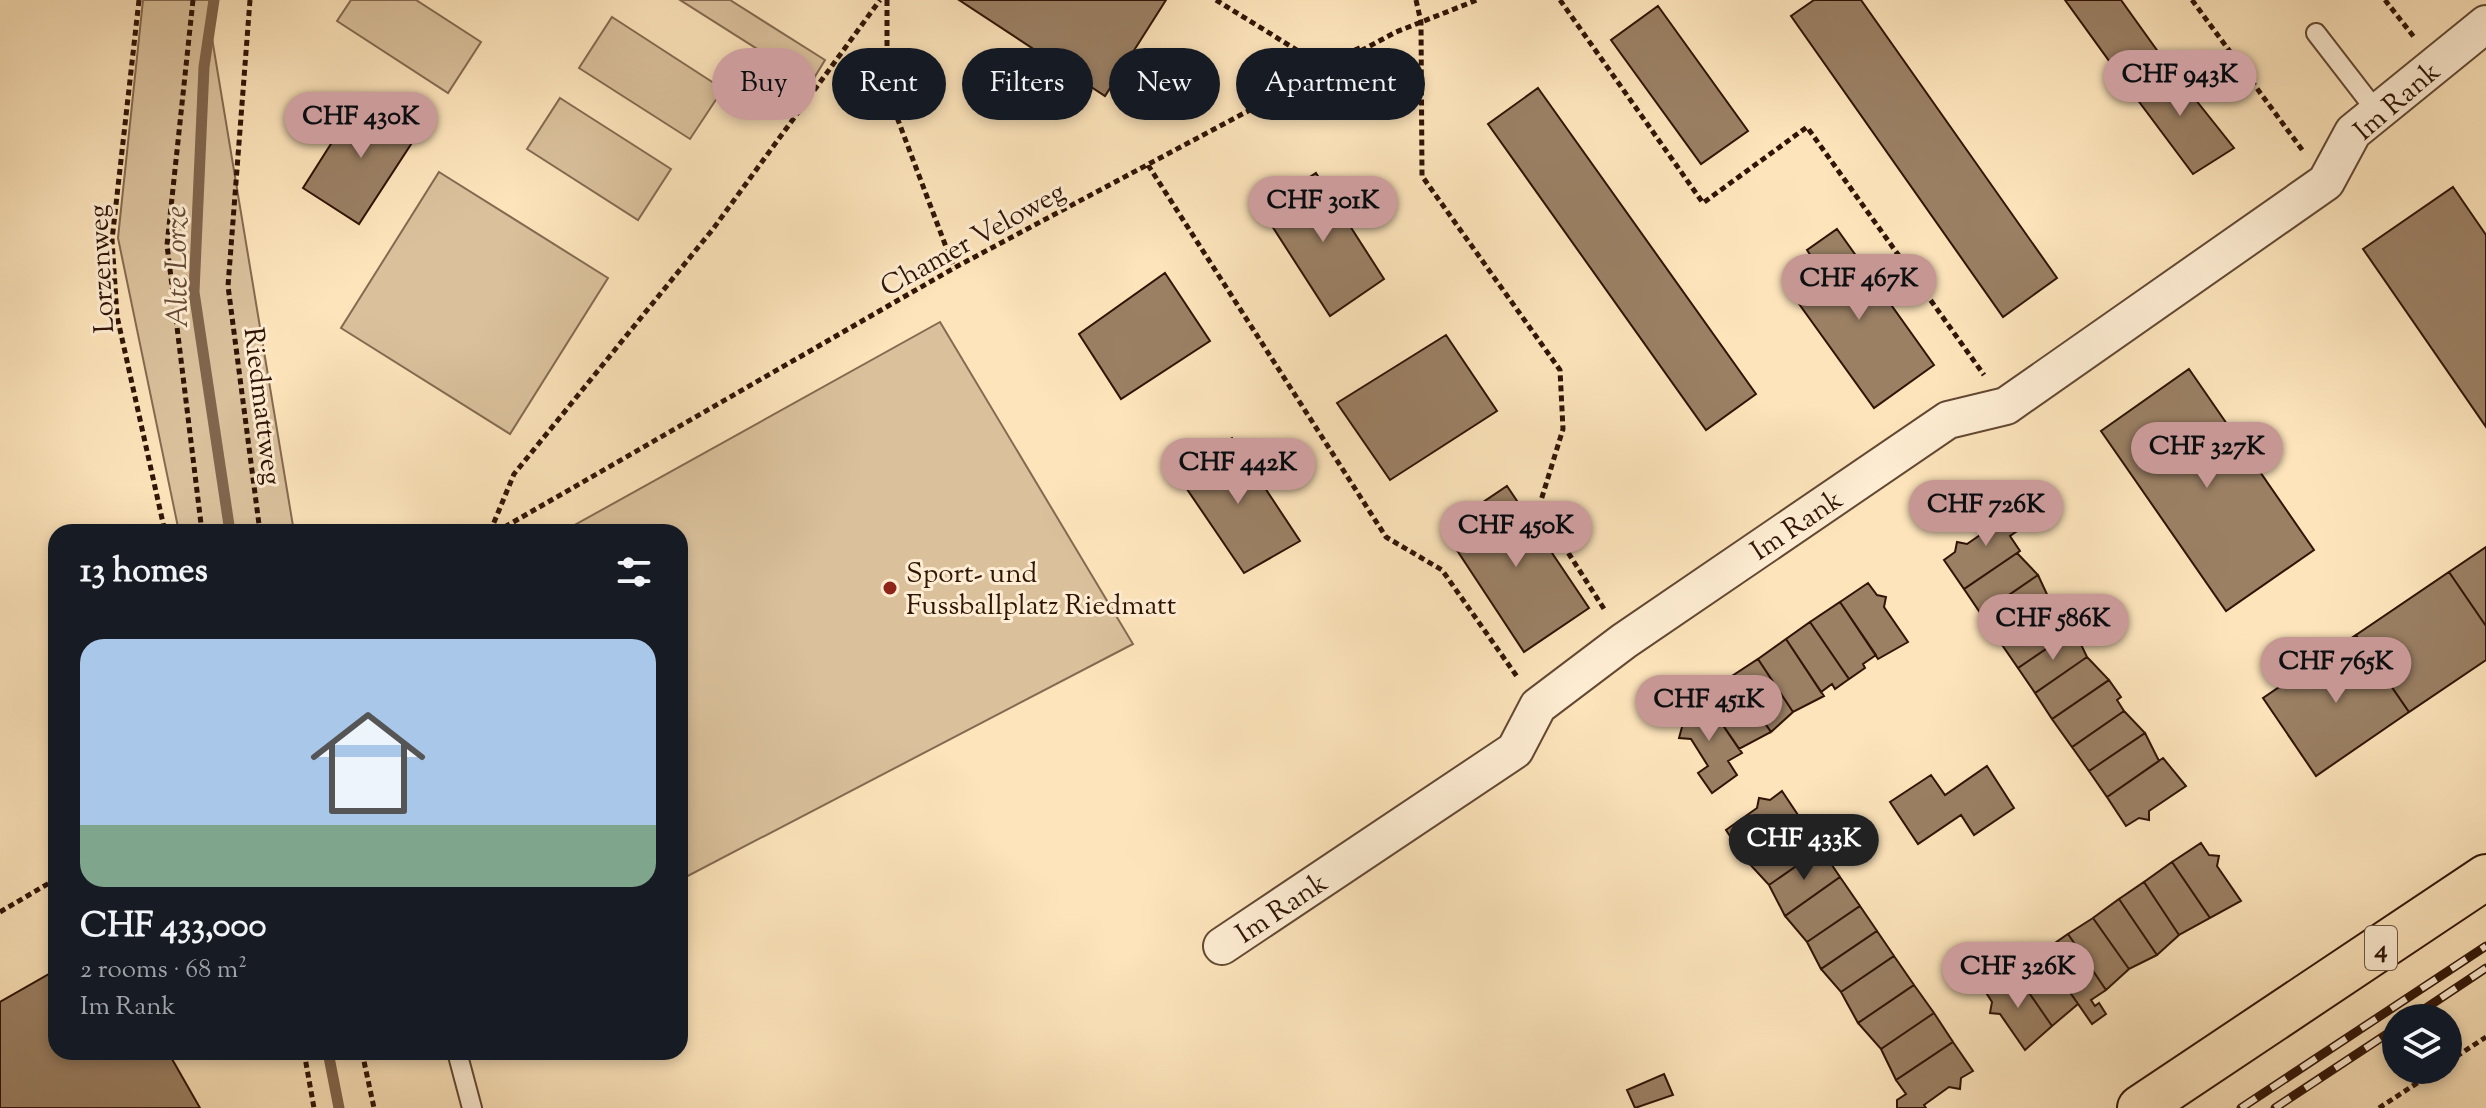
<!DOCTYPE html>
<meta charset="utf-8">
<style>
:root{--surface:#171b24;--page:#242831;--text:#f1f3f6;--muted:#9ea1a6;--line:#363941;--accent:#c59692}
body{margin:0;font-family:"Sorts Mill Goudy",serif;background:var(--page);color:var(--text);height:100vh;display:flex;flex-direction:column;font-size:30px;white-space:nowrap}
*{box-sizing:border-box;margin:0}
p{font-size:26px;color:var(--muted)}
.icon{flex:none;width:44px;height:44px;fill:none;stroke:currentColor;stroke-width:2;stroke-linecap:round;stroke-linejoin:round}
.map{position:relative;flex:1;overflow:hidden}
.sheet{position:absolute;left:48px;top:524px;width:640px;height:536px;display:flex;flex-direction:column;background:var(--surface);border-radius:24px;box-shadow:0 4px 12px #0003}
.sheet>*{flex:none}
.top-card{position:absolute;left:712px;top:48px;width:760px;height:72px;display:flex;gap:16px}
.tools{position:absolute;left:2382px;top:1004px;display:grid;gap:16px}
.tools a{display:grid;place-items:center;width:80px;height:80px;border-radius:50%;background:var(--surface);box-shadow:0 4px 12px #0003;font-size:40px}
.price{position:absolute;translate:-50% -68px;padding:0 18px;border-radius:28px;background:var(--accent);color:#111;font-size:26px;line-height:52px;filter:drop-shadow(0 2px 4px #0008)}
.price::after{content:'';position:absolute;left:50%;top:48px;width:24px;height:18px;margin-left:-12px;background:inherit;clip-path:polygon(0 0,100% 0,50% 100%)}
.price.selected{background:#222;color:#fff}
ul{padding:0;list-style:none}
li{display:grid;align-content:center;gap:16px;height:424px;padding:0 32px}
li+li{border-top:2px solid var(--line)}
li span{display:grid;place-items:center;height:248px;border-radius:24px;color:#555}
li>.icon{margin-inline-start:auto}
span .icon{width:144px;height:144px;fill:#fffc;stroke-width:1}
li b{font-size:34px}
h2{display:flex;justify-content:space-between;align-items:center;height:96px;padding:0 32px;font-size:34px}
.pill{padding:0 28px;border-radius:36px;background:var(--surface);box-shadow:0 4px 12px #0003;font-size:28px;line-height:72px}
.pill.selected{background:var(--accent);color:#111}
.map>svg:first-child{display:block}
</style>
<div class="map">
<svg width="2486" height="1108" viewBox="0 0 2486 1108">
<rect width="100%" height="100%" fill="#fde4bb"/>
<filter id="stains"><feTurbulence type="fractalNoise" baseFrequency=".0025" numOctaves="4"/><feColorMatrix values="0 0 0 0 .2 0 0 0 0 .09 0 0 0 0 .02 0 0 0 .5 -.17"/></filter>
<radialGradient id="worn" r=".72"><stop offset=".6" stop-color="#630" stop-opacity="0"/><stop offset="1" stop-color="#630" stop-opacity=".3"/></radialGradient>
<path fill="#dac19c" stroke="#856a51" stroke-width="2" d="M143,0H210L208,14L294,532H179L118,238Z
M351,0H416L481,42L448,93L337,21Z
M680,0H730L825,60L811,83Z
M612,17L723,89L690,139L579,68Z
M560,98L671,169L638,220L527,149Z
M439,172L608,278L510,434L341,328Z
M940,322L1133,644L680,880V532H562Z"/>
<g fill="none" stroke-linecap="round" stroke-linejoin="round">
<path stroke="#81664d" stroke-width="11" d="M214,0L204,67L194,292L230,532
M328,1052L339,1108"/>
</g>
<path fill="#9b8064" stroke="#301406" stroke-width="2" d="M959,0H1166L1105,96Z
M1814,0H1861L2057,278L2003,317L1791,16Z
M2065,0H2121L2164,60L2128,87Z
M1658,6L1748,131L1701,164L1611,40Z
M2164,60L2234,148L2193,174L2128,87Z
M1538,88L1756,394L1706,430L1488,124Z
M362,95L419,132L359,224L303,188Z
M1316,173L1384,279L1330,316L1261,209Z
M2453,187L2486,235V427L2363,249Z
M1837,229L1934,365L1874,408L1789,290L1819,268L1807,250Z
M1165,273L1210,341L1121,399L1079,334Z
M1446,335L1497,411L1390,480L1337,403Z
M2189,369L2314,550L2226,611L2101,431Z
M1232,438L1300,541L1244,573L1176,473Z
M1507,486L1589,608L1524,652L1443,529Z
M1964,492L1970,502L1946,518L1940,509Z
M2005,502L2023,527L2010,536L2020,551L1964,589L1944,560L1955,552L1957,542L1967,544L1993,526L1986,515Z
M2486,547V626L2449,572Z
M2017,553L2038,575L1981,614L1964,589Z
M2449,572L2486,626V660L2409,712L2356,635Z
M2038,575L2051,603L1998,639L1981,614Z
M1868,583L1877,595L1886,597L1884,607L1908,642L1878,659L1840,602Z
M1840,602L1876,655L1863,664L1865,668L1849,679L1810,622Z
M2051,603L2074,630L2018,668L1998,639Z
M1810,622L1849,679L1835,689L1832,684L1821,692L1786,639Z
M2074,630L2087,657L2035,693L2018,668Z
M2356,635L2409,712L2316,776L2263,698Z
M1786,639L1824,696L1793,712L1758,659Z
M2087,657L2109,680L2052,719L2035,693Z
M1758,659L1793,712L1771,732L1732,676Z
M1732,676L1771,732L1739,749L1703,696Z
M2109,680L2121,697L2117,700L2124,711L2072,747L2052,719Z
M1703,696L1742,753L1728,761L1737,775L1712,793L1698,773L1708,766L1691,739L1679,738L1682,727L1674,716Z
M2124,711L2145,733L2089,771L2072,747Z
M2145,733L2159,761L2107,797L2089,771Z
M2163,758L2186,786L2149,811V820L2139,818L2126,826L2107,797Z
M1987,766L2014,808L1974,835L1961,815L1918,844L1890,802L1931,775L1945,795Z
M1782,791L1802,821L1745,859L1726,830L1757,808L1759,798L1770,800Z
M1802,821L1821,849L1769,885L1745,859Z
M2201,843L2209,855L2219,856L2217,866L2241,901L2210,918L2172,862Z
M1821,849L1840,877L1785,916L1769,885Z
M2172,862L2210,918L2179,935L2144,882Z
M1840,877L1860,906L1807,942L1785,916Z
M2144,882L2179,935L2157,955L2119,899Z
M2119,899L2157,955L2129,969L2093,918Z
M1860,906L1877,931L1821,969L1807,942Z
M2093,918L2129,969L2106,990L2068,934Z
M1877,931L1894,956L1841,992L1821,969Z
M2068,934L2106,990L2091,1000L2095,1006L2099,1003L2106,1014L2092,1024L2042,952Z
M2042,952L2078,1004L2052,1026L2014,971Z
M1894,956L1914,985L1858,1023L1841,992Z
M56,970V1052H168L200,1108H0V1002Z
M2014,971L2052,1026L2025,1050L2000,1014L1990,1013L1992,1002L1985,991Z
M1914,985L1934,1013L1881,1049L1858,1023Z
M1934,1013L1953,1042L1896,1080L1881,1049Z
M1953,1042L1973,1071L1961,1078L1960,1089L1949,1087L1924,1105L1926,1108H1897V1100L1906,1094L1896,1080Z
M1664,1074L1673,1095L1635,1108L1627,1090Z"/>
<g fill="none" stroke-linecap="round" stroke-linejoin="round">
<defs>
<path id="service" d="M2316,33L2377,112
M457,1052L472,1108"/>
<path id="minor" d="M1222,946L1515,750L1538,706L1624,641L1948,420L2006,406L2326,182L2353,132L2486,24"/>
<path id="primary" d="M2140,1108L2486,877"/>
</defs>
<use href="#service" stroke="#634833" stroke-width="22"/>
<use href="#minor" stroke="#634833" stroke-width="40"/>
<use href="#primary" stroke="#301406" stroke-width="48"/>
<path stroke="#301406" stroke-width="5" stroke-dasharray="6 4" stroke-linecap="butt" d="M139,0L112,240L117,316L165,532
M193,0L167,245L202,532
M250,0L228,286L260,532
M887,0V91L954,268
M1216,0L1321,65L1362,47
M1416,0L1421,22L1422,176L1560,370L1563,429L1539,507L1606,612
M1560,0L1703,203L1807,127L1984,375
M2192,0L2303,151
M2385,0L2414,37
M1148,165L1386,537L1442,570L1518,678
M490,532L514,474L713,229L880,0
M496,532L954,268L1396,32L1477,0
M0,912L56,879
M304,1052L314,1108
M362,1052L374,1108
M2448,1062L2486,1037
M2379,1108L2437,1070"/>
<use href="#service" stroke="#feedd3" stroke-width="18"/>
<use href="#minor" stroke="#feedd3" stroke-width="36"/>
<use href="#primary" stroke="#fde4bb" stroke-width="44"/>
<defs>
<path id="rail" d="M2411,1018L2486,968
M2241,1108L2486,946
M2275,1108L2396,1028"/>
</defs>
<use href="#rail" stroke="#301406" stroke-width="9"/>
<use href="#rail" stroke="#feedd3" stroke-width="6" stroke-dasharray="18" stroke-linecap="butt"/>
</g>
<circle fill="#8f2418" stroke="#feedd3" stroke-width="3" cx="890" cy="588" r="8"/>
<g text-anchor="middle" stroke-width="6" stroke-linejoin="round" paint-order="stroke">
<rect fill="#feedd3" stroke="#6e5544" stroke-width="2" x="2365" y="926" width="32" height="44" rx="6"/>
<g font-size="26" font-weight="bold" fill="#301406">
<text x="2381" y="957">4</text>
</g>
<g font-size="28" fill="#301406" stroke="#feedd3">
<text transform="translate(2396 100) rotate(-41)" y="10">Im Rank</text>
<text transform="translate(972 238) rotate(-29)" y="10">Chamer Veloweg</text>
<text transform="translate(100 269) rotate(-93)" y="10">Lorzenweg</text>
<text transform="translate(264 406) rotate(83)" y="10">Riedmattweg</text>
<text transform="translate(1796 524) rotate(-34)" y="10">Im Rank</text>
<text transform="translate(1281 907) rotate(-34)" y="10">Im Rank</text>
</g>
<g font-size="28" fill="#301406" stroke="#feedd3" text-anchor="start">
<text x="906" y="582">Sport- und<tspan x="906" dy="32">Fussballplatz Riedmatt</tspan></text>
</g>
<g font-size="30" font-style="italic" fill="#664b36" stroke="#feedd3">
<text transform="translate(176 267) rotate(-91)" y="10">Alte Lorze</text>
</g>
</g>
<rect width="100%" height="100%" filter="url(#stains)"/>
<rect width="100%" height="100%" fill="url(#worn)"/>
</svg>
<div class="tools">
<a><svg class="icon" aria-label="layers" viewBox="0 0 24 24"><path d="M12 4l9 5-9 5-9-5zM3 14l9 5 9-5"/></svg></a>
</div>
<b class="price" style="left:2180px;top:118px">CHF 943K</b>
<b class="price" style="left:361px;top:160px">CHF 430K</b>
<b class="price" style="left:1323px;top:244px">CHF 301K</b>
<b class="price" style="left:1859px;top:322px">CHF 467K</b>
<b class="price" style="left:2207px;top:490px">CHF 327K</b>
<b class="price" style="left:1238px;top:506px">CHF 442K</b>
<b class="price" style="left:1986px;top:548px">CHF 726K</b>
<b class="price" style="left:1516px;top:569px">CHF 450K</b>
<b class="price" style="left:2053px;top:662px">CHF 586K</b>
<b class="price" style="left:2336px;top:705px">CHF 765K</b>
<b class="price" style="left:1709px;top:743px">CHF 451K</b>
<b class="price selected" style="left:1804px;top:882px">CHF 433K</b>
<b class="price" style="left:2018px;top:1010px">CHF 326K</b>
<div class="top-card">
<a class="pill selected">Buy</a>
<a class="pill">Rent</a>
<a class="pill">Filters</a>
<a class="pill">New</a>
<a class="pill">Apartment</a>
</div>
<section class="sheet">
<h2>13 homes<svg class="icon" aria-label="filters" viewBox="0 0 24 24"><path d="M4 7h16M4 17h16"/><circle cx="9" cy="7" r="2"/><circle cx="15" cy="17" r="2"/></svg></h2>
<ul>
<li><span style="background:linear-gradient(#a9c7e8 75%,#7fa58c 0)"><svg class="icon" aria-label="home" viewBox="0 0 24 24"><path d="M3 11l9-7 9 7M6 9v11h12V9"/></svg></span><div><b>CHF 433,000</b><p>2 rooms · 68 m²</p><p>Im Rank</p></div></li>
</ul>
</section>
</div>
